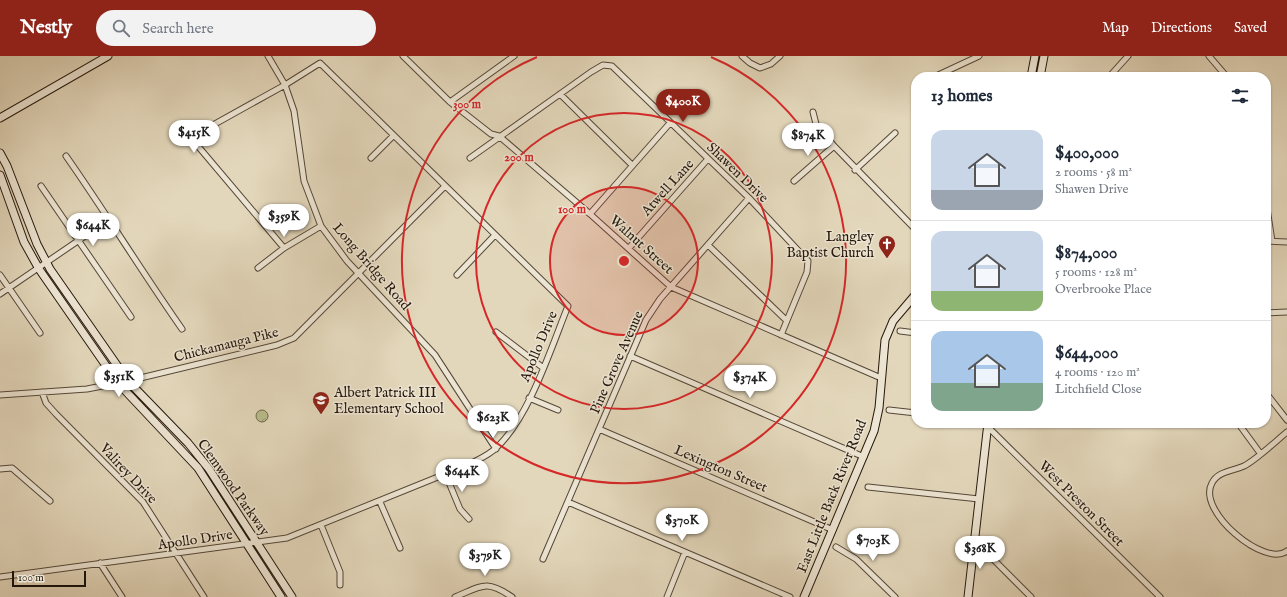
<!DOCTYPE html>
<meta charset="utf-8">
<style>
:root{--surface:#fff;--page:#f2f2f3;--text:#1f2937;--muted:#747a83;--line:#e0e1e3;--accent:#8f2418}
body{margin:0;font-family:"IM FELL English",serif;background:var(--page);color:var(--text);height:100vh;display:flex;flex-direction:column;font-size:15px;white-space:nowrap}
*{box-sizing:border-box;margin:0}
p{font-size:13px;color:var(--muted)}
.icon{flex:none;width:22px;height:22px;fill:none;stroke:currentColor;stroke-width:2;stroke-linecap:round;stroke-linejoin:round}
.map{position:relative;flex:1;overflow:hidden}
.details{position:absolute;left:911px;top:16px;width:360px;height:356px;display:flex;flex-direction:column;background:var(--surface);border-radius:16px;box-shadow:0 1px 3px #0004}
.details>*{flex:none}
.scale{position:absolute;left:12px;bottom:10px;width:74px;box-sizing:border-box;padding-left:4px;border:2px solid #24170c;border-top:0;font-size:11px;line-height:14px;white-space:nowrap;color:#24170c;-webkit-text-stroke:3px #ede5d3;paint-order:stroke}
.price{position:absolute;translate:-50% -34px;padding:0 9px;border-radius:14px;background:#fff;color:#222;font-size:13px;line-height:26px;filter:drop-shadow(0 1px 2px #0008)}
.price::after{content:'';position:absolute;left:50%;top:24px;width:12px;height:9px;margin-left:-6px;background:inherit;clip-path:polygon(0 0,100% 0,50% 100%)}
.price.current{background:var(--accent);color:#fff}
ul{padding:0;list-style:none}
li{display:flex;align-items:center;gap:12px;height:100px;padding:0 20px}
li+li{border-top:1px solid var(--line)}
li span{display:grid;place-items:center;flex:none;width:112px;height:80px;border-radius:12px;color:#555}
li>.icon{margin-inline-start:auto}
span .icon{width:48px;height:48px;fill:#fffc;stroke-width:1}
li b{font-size:17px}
h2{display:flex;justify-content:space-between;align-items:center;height:48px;padding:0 20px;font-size:17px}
header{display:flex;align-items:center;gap:24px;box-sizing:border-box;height:56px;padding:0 20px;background:var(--accent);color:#fff}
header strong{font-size:19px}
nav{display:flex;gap:22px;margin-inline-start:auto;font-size:14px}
.search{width:280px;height:36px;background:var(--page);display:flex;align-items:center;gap:10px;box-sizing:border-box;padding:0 14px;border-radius:22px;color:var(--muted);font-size:15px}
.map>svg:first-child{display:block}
</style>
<header>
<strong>Nestly</strong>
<div class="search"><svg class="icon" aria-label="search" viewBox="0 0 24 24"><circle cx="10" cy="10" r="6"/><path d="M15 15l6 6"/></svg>Search here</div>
<nav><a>Map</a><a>Directions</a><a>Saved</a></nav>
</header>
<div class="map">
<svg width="1287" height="541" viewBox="0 0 1287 541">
<defs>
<pattern id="park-crowns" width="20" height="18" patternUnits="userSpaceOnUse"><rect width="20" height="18" fill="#b9bd8c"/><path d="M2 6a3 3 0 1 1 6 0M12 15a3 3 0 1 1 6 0" fill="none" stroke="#9fa278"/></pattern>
</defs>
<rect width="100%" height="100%" fill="#e3d7bb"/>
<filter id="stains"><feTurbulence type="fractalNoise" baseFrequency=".005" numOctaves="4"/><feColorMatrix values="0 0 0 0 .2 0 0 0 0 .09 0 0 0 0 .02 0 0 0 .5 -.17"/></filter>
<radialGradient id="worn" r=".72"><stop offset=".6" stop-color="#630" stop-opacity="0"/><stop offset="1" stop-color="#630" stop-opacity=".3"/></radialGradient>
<path fill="url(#park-crowns)" stroke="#6e6a4c" d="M256 360a6 6 0 1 1 12 0a6 6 0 1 1-12 0Z"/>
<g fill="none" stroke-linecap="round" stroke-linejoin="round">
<defs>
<path id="street" d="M268,0L285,29L294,55L304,125L321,170L347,205L435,299L496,393
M403,0L450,46L491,78L499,80L590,158L671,231L881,322
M742,0L750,7L760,12L771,8L780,0
M1209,0L1227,21
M934,21L979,0
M1109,21L1128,0
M560,38L632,109
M450,46L514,0
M813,56L816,68L834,90L916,174
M66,100C106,157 142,216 182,273
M371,102L393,80
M470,102L591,16L603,9L612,10L749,142L808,205L807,216L781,279
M855,114L895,77
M794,125L834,90
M41,130L131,261
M1266,146L1272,185
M590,158L670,67
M1266,185L1287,186
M708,189L786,264
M629,192L707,104
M258,212L284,192L321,170
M0,219L40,277
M457,219L495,179
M0,238L110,163
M1266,257L1287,256
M900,275L916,277
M496,276L542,311
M630,300L864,401
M42,336L46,347L56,358L143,446L204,541
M1266,337L1287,364
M0,339L87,333L128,325L277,289L294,282L445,130
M529,342L558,354
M889,354L916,357
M1238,367L1260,397
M987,370L1160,541
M599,373L833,474
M1287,376C1276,385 1256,404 1244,410C1233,415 1218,415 1212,427C1196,455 1265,512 1287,495
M0,413L12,412L50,445
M445,417L460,453L469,463
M868,431L979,443
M380,446L400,492
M568,446L790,541
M321,469L340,516V529
M975,485L1031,541
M836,491L856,503L895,541
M543,503L646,264L660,243L749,142
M100,507L122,541
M0,521L287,482L470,408C479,403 489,399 496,392C529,362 551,292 568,250L320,7L285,29L204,74L197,81V89L284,192
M455,541C482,530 486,523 512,541
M667,541L685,496"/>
<path id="secondary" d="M1031,21L1035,0
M1040,21L1044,0
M0,62L108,0
M0,97L7,110L37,188L50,213L128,325L188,387L209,413L292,541
M0,119L24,186L39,213L118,327L198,412L281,541
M804,541L874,375L879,352L885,284L893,265L916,238
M968,541L988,367"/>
</defs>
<use href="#street" stroke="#544738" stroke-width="7"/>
<use href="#secondary" stroke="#24170c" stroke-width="9"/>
<use href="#street" stroke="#ede5d3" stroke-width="5"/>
<use href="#secondary" stroke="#ede5d3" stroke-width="7"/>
</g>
<circle cx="624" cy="205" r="74" fill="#d62828" fill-opacity=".12"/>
<g fill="none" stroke="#d62828" stroke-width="2">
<circle cx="624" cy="205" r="74"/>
<circle cx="624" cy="205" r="148"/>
<path d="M711 1A222 222 0 1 1 537 1"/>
</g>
<defs>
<symbol id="church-pin" viewBox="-11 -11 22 30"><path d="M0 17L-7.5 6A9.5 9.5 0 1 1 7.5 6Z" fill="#8f2418" stroke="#ede5d3"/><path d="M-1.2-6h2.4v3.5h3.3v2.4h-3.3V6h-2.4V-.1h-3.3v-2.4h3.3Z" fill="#fff"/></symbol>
<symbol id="school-pin" viewBox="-11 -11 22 30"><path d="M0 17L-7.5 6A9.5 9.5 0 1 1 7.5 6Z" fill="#8f2418" stroke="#ede5d3"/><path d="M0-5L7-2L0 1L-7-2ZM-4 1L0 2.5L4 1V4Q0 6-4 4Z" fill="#fff"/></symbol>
</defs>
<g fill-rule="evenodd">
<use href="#church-pin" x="877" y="178" width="20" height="27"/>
<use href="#school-pin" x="311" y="334" width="20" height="27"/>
</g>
<g text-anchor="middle" stroke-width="3" stroke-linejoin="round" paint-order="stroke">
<g font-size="14" fill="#24170c" stroke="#ede5d3">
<text transform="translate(738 116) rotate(44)" y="5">Shawen Drive</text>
<text transform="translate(667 131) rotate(-48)" y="5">Atwell Lane</text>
<text transform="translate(642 188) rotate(42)" y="5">Walnut Street</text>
<text transform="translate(372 210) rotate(49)" y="5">Long Bridge Road</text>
<text transform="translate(226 288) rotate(-14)" y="5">Chickamauga Pike</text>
<text transform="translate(538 290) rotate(-67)" y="5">Apollo Drive</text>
<text transform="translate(616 306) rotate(-66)" y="5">Pine Grove Avenue</text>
<text transform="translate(721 412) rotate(23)" y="5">Lexington Street</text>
<text transform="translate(129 417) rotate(47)" y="5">Valirey Drive</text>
<text transform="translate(234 431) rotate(55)" y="5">Clemwood Parkway</text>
<text transform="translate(831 440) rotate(-68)" y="5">East Little Back River Road</text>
<text transform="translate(1082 447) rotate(45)" y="5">West Preston Street</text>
<text transform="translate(195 483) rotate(-8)" y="5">Apollo Drive</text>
</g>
<g font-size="14" fill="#24170c" stroke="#ede5d3" text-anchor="end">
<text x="874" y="185">Langley<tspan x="874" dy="16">Baptist Church</tspan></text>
<text x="334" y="341" text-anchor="start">Albert Patrick III<tspan x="334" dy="16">Elementary School</tspan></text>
</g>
</g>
<circle cx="624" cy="205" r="6" fill="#d62828" stroke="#ede5d3" stroke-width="2"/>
<g font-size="12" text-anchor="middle" font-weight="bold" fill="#d62828" stroke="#ede5d3" stroke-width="3" stroke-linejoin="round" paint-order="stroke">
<text x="467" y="52">300 m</text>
<text x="519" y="105">200 m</text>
<text x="572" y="157">100 m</text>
</g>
<rect width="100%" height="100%" filter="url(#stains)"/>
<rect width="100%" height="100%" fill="url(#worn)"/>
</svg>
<div class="scale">100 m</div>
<b class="price current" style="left:683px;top:67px">$400K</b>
<b class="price" style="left:194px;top:98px">$415K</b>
<b class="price" style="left:808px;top:101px">$874K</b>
<b class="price" style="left:284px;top:182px">$359K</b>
<b class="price" style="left:93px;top:191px">$644K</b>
<b class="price" style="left:119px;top:342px">$351K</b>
<b class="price" style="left:750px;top:343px">$374K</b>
<b class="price" style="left:493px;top:383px">$623K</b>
<b class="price" style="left:462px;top:437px">$644K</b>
<b class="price" style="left:682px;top:486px">$370K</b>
<b class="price" style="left:873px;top:506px">$703K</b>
<b class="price" style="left:980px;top:514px">$368K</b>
<b class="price" style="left:485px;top:521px">$379K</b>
<section class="details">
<h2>13 homes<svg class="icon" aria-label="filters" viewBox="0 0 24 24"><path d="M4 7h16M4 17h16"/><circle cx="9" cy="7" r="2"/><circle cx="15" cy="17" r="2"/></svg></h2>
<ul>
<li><span style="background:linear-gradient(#c9d6e8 75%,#9aa5b1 0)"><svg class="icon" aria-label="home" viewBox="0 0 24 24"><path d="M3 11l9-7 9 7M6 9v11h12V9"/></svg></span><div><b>$400,000</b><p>2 rooms · 58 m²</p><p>Shawen Drive</p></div></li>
<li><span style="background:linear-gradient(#c9d6e8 75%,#8fb573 0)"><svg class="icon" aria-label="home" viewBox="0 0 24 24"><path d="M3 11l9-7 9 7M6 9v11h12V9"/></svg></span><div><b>$874,000</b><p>5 rooms · 128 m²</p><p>Overbrooke Place</p></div></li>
<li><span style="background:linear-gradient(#a9c7e8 65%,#7fa58c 0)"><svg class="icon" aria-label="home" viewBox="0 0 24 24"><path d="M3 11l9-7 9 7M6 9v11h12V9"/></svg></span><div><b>$644,000</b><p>4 rooms · 120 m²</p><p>Litchfield Close</p></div></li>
</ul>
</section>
</div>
